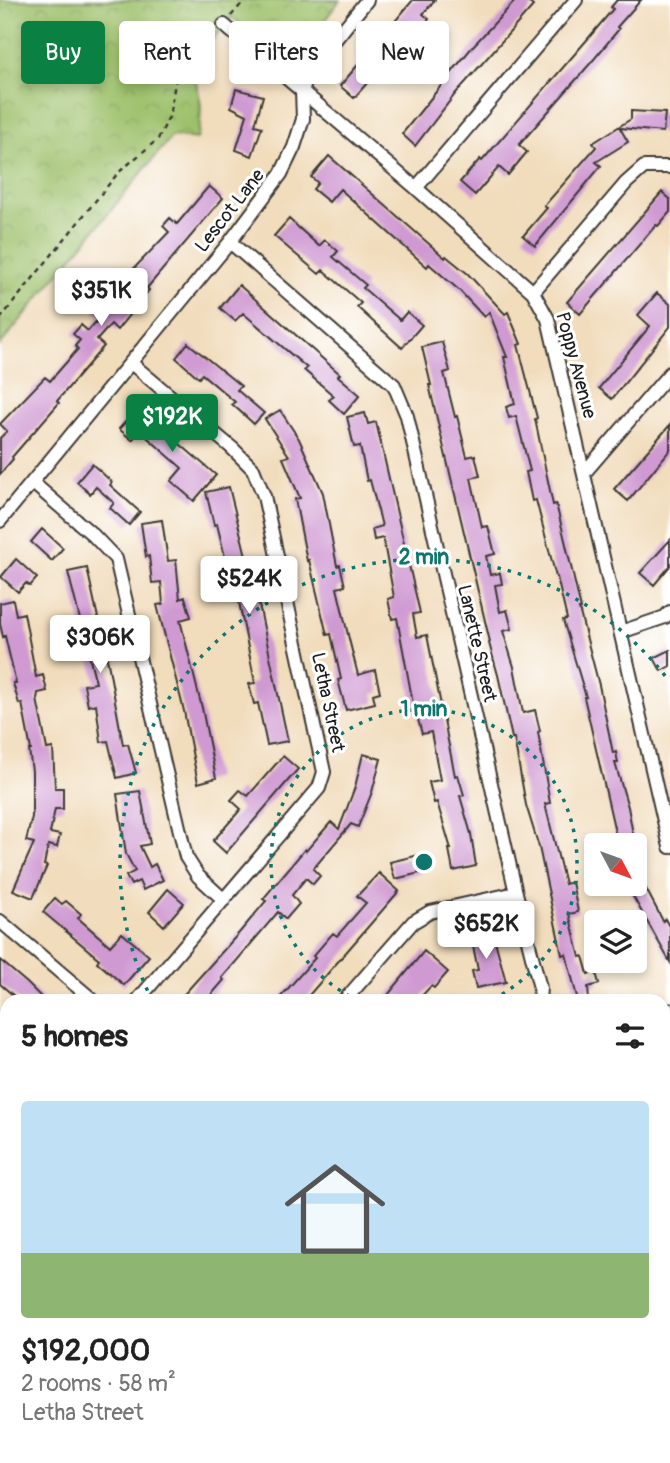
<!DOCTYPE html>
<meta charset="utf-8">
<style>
:root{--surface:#fff;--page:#f6f6f6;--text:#222;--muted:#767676;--accent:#0b8043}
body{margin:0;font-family:Pangolin,sans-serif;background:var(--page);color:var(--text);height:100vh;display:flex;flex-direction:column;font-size:26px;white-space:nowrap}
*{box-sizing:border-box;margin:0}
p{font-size:23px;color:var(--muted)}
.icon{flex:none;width:38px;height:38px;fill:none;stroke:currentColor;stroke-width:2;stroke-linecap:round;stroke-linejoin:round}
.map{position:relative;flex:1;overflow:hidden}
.side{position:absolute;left:0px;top:994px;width:670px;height:469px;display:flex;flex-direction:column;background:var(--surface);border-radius:21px 21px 0 0;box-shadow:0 4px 10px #0003}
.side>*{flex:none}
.guide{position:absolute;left:21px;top:21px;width:628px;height:63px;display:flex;gap:14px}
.needle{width:46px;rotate:131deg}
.tools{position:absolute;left:584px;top:833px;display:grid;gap:14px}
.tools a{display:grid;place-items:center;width:63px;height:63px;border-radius:7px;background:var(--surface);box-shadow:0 4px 10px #0003;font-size:35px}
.price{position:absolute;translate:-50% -60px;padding:0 16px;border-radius:7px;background:#fff;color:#222;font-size:23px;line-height:46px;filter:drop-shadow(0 2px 4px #0008)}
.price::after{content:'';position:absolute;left:50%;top:42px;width:21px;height:16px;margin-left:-10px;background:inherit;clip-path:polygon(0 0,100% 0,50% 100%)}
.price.selected{background:var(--accent);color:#fff}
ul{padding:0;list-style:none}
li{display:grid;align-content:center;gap:14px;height:371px;padding:0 21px}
li span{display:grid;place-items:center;height:217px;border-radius:7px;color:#555}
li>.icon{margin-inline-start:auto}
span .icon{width:126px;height:126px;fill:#fffc;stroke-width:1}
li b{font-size:30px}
h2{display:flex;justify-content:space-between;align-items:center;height:84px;padding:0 21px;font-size:30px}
.tag{padding:0 24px;border-radius:7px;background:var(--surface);box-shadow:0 4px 10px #0003;font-size:24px;line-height:63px}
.tag.selected{background:var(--accent);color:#fff}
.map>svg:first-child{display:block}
</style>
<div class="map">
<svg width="670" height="1463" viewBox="0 0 670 1463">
<defs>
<pattern id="park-crowns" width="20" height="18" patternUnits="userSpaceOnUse" patternTransform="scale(1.75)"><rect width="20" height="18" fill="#9cc069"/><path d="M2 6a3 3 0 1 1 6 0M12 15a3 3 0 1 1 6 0" fill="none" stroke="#86a45a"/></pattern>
</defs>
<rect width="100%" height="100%" fill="#fff"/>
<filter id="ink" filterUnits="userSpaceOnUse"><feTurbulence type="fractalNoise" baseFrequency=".0143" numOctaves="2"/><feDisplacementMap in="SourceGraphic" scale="14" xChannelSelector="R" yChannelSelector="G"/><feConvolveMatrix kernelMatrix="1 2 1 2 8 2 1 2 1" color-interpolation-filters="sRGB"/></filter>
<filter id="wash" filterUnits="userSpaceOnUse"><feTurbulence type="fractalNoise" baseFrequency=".00686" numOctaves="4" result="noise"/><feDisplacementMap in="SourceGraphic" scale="28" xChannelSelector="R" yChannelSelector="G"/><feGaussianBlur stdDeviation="1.57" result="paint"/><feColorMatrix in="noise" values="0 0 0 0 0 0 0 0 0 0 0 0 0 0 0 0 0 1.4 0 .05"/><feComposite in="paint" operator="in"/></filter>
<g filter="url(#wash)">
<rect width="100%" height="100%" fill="#f1dcbb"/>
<path fill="url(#park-crowns)" stroke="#5c6e42" stroke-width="2" d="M0,0H340C324,19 305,55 277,55L232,17L190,65C201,94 204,109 197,139L172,136L0,345Z"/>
<g id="blocks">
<path fill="#cf99d1" d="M413,0H435L423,14L429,19L391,62L388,59L354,98L340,86Z
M516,0H526L533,6L456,93L415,146L402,134L473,46Z
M617,0H641L617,27L619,29L595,58L519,145L527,152L508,175L499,167L475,195L460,182L480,159L482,161L586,41L613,9L611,7Z
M236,89L263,96L255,125L262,127L252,156L236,150L247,115L231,107Z
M631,111L665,113L663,132L620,128L628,142L596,162L601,166L535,246L523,236L547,208L544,206L596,147L593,143L631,119Z
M329,156L445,258L446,256L468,274L505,314L508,312L521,344L518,345L537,418L535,419L553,505L556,504L563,532L581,609H579L599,685L613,753L616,752L618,763H615L628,807L635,845H618L584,697H586L563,620L567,619L557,577H556L536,500L532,501L526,472L530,471L516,416L509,418L506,407L515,404L504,357H507L489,312L484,317L460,291L429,264L427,267L340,189L329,202L313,189L318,183L311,177Z
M209,186L223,198L147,288L149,290L117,330L111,324L97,340L104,346L57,401L59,403L12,457L13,459L0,474V438L7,431L0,424L45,377L50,381L78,349L75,346L80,340L73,334L81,325L88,331L101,316L94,310L169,232L163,226L170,218L177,224Z
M662,192L670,199V212L658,226L656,225L580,314L567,302Z
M289,219L319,246L325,240L338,251L333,257L366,285L363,288L400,320L407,312L422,325L402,348L357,307L361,303L323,270L319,274L274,236Z
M239,285L340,374L338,376L360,395L344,414L329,400L334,396L304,370L307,368L243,313L235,321L220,308Z
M657,293L670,304V327L612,399L599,388L650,326L638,315Z
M442,342L450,371L444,373L455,417L457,416L467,457L475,455L480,476L471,478L482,527L488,526L495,554L486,556L490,575L500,573L502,584L495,585L500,612L507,610L512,629L503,631L514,667L523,713L535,710L540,731L538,732L550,803L545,804L565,884L572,882L578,912L569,914L580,957L583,956L588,974L596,972L599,984L588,987L589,1001H578L566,954L562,955L539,847L526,805L514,738H512L498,675L489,643L490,642L429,385H431L422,347Z
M188,343L241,386L237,390L264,413L254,424L232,404L235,402L202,374L199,378L176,358Z
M138,408L216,475L194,501L171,481L182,468L140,431L132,440L119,429Z
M280,410L299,439L323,493L337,566L340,565L345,586L337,588L349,639L358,675L375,670L380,692L373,694L375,703L346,710L338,680L341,679L331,634L327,635L309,560L307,561L295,499L300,498L283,458L289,456L265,419Z
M365,413L368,424L376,422L420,613L413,614L417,637L427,635L455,776L458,775L464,795L460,796L471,834L476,866L453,871L449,849H451L437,802L434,803L429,782L440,780L431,732L422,734L412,698L397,618L392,619L388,599L394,597L383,538L374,540L372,529L382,526L370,480L367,481L360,446L354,447L347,417Z
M670,425V450L628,501L614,489Z
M92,464L112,482L110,485L140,512L129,525L110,508L114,503L96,487L90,494L77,482Z
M229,487L246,556H244L255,601L258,600L288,741L267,745L258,703L254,704L249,684L255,683L238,597L232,598L224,570L228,569L217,524L214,525L206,492Z
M162,520L168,561L176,560L180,599L185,597L191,617L180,620L202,708L216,778L198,783L184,711L157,605L163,604L161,582L152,583L149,556L146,557L141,523Z
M42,529L63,548L52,561L31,542Z
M670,540V566L654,585L640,573Z
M16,559L37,578L30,586L26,583L18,592L1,577Z
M87,568L109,668L123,745L128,744L136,773L117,778L108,741L101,742L96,704L88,706L84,685L96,683L68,572Z
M13,600L16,615L24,613L36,677L43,675L47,691L38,693L37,699L47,749L53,748L55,788H63V809H55L50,833L60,835L57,847L48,845L44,865L47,866L33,898L13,890L34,843L26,841L32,817V771L29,750H31L22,703L19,704L13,683H16L5,636L3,637L0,624V603Z
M670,650V666L661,671L654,658Z
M363,754L381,759L372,792L358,827L351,824L313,869L320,876L313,884L306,878L292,895L299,904L286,919L278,912L222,978L224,980L206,1001H178L239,933L266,901L263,899L305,849L306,851L331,822L339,829L355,787Z
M283,756L298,769L226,853L213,841L241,809L231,800L240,790L248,796Z
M140,791L150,844L140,846L150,867L155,864L163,880L143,890L139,881L131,885L126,876L135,871L126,854L117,794Z
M423,854L428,871L395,879L390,862Z
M635,868L663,921L665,919L670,928V962L631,893L635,890Z
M379,873L399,891L304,1001H277L315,958L313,956L333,933L337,936L366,903L357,896Z
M168,889L184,903L164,926L149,912Z
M55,898L62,904L66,901L81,914L78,918L110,946L122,933L149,956L124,985L97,962L99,959L43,912Z
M484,929L486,938L494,937L506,982L476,988L472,971L478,970L470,931Z
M424,951L448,972L434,988L431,986L417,1001H383Z
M0,960L27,983L45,1001H20L0,984Z"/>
</g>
</g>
<g filter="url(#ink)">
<use href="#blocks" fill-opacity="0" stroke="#3c3934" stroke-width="2"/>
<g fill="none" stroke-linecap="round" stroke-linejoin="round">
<defs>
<path id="service" d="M663,1100L670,1113
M377,1456L385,1463"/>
<path id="minor" d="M224,25L416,188L533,292L548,319L670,847
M416,188L576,0
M230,242L394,385L407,416L516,893L540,988L539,1001
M533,292L626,183L644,167H670
M131,363L232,448L253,469L264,496L324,772L319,788L137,1001
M585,472L670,373
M33,483L93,535L116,559L186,857L198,876L224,900
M0,521L230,242L281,174L294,147L303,119L302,91L310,71L367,0
M621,632L665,617L670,612
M0,921L94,1001
M344,1001L413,922L430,912L516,893
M0,1137L3,1141L0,1159
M0,1405L7,1397
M322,1456L330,1463
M156,1463L162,1456"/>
<path id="tertiary" d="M663,1020L670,1012
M288,1463L298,1456"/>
</defs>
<use href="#service" stroke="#3c3934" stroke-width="10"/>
<use href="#minor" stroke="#3c3934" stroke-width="16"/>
<use href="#tertiary" stroke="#3c3934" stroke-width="19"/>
<path stroke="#3c3934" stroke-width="2.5" stroke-dasharray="5 5" stroke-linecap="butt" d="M231,16L245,0
M0,319L118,173L158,139L169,117L177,72L182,60L213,28"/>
<use href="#service" stroke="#fff" stroke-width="6"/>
<use href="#minor" stroke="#fff" stroke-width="12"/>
<use href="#tertiary" stroke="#fff" stroke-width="16"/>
</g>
</g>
<g fill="none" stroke="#0f766e" stroke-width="3.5" stroke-dasharray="3.5 7">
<path d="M359 1001A153 153 0 1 1 489 1001"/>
<path d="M152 1000A305 305 0 0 1 669 681"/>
</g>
<g text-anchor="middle" stroke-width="6" stroke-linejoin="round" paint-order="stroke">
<g font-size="19" fill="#1c1c1c" stroke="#fff">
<text transform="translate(229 210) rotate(-52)" y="7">Lescot Lane</text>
<text transform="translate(577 365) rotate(75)" y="7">Poppy Avenue</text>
<text transform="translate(478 643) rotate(77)" y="7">Lanette Street</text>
<text transform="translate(329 702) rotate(78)" y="7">Letha Street</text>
</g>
</g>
<circle cx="424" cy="862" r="10" fill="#0f766e" stroke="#fff" stroke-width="3.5"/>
<g font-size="21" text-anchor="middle" font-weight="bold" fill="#0f766e" stroke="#fff" stroke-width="6" stroke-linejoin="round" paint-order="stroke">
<text x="424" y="564">2 min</text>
<text x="424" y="716">1 min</text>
</g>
</svg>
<div class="tools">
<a><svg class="needle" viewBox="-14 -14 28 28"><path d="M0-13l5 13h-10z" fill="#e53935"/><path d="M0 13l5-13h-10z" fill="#767676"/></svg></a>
<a><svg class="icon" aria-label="layers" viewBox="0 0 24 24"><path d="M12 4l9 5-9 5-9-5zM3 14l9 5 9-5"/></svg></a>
</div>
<b class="price" style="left:101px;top:328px">$351K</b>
<b class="price selected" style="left:172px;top:454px">$192K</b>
<b class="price" style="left:249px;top:616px">$524K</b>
<b class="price" style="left:100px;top:675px">$306K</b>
<b class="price" style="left:486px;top:961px">$652K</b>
<div class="guide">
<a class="tag selected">Buy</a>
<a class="tag">Rent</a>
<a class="tag">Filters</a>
<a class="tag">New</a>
</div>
<section class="side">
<h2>5 homes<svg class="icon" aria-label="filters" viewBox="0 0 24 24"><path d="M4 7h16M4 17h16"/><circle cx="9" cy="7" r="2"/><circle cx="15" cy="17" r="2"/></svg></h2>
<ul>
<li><span style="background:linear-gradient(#bfe0f5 70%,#8fb573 0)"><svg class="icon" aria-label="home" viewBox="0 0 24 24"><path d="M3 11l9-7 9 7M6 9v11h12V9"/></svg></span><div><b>$192,000</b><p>2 rooms · 58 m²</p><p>Letha Street</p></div></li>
</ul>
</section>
</div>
